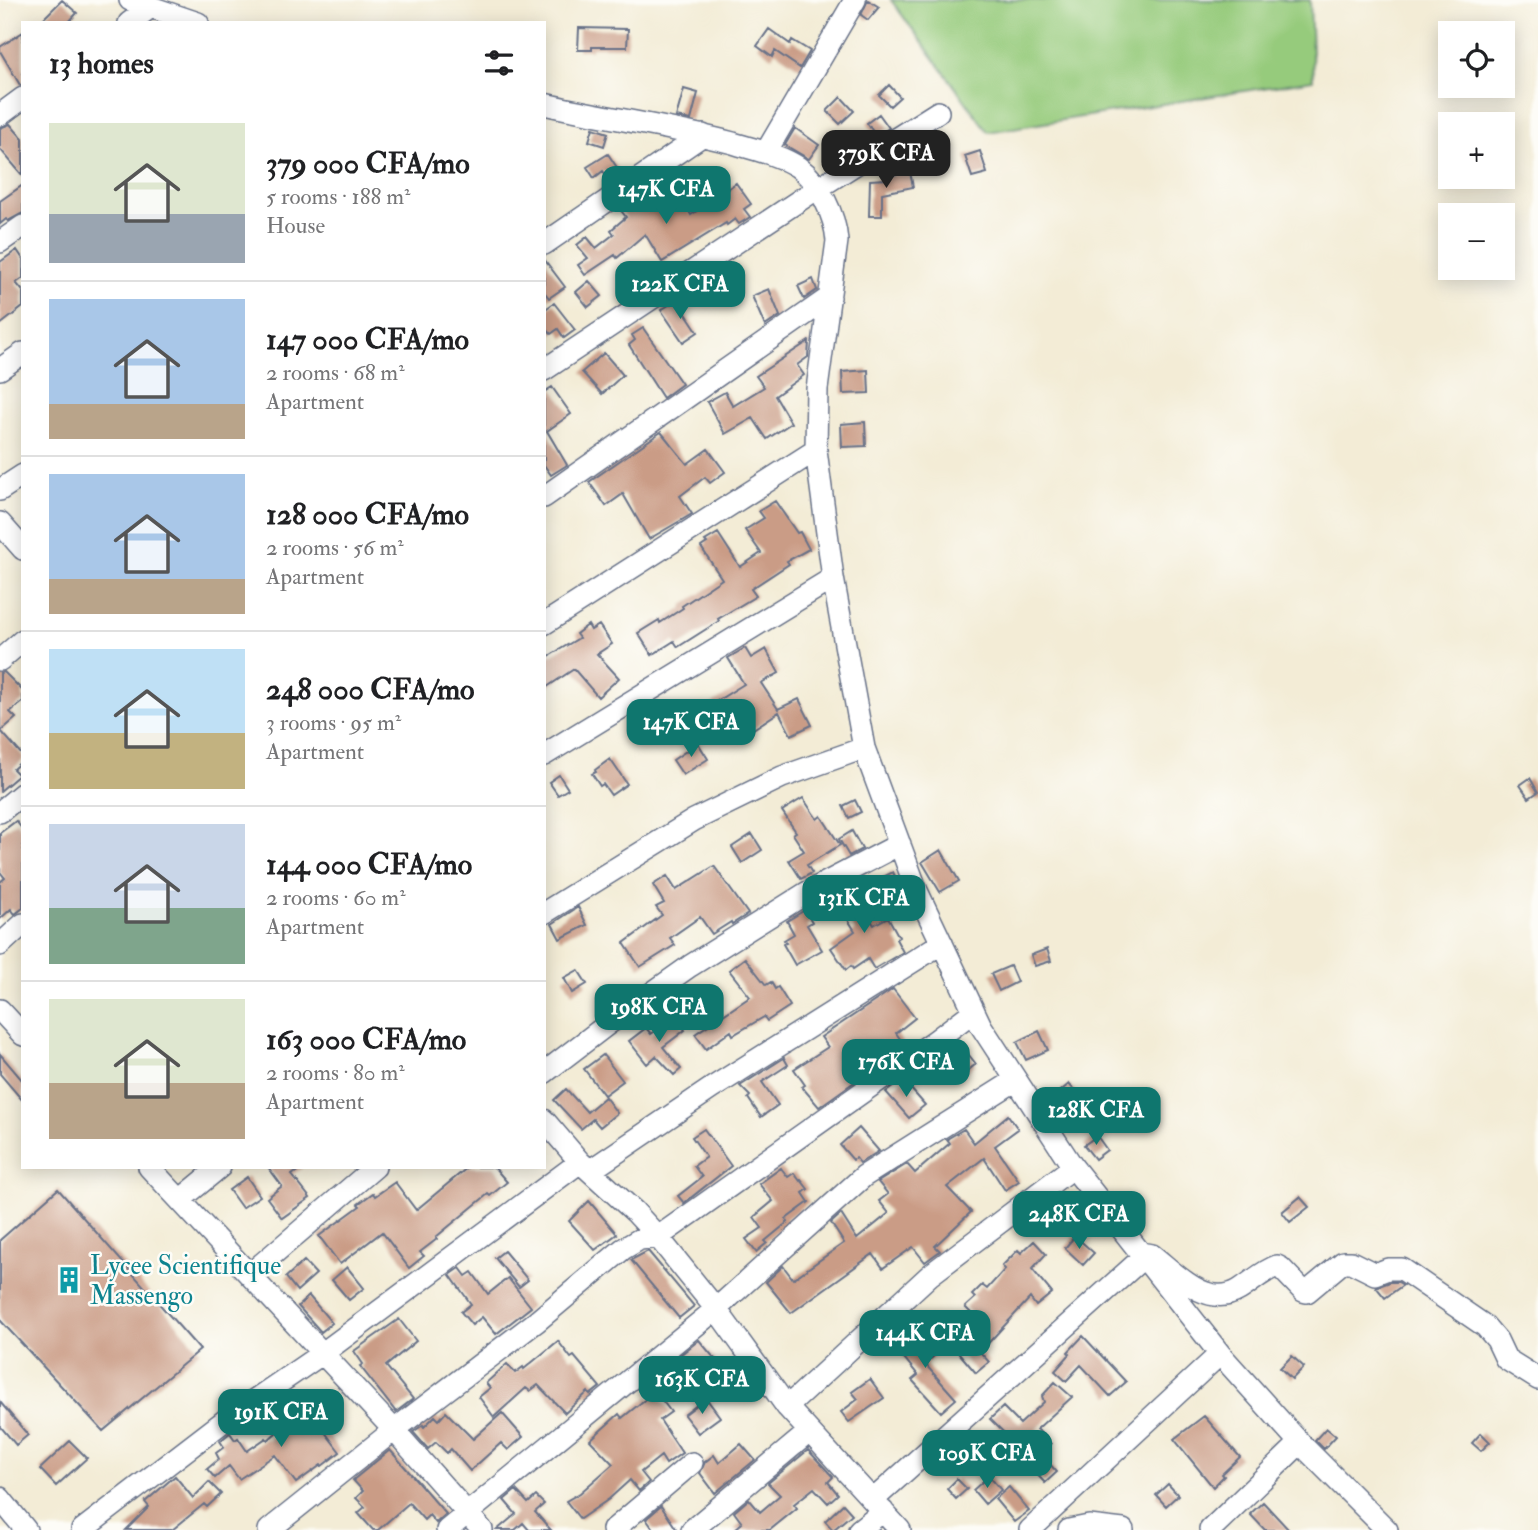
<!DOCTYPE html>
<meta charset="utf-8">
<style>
:root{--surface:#fff;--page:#f6f6f6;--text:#202124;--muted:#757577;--line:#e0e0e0;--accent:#0f766e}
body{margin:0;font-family:"IM FELL Double Pica",serif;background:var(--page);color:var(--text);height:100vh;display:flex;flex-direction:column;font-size:26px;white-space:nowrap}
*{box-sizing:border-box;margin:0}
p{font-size:23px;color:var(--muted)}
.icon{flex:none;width:38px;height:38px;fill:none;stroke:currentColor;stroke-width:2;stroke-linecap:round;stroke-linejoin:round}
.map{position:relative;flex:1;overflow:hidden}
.details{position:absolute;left:21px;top:21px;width:525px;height:1148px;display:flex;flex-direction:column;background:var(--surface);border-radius:0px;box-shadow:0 4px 18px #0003}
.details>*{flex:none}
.fabs{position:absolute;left:1438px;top:21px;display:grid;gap:14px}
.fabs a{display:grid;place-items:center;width:77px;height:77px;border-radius:0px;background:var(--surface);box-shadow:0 4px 18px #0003;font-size:35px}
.price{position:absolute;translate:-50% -60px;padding:0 16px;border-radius:14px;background:var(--accent);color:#fff;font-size:23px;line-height:46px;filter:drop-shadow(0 2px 4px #0008)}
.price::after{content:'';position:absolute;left:50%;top:42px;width:21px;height:16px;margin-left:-10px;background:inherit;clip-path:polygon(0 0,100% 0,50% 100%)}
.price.selected{background:#222;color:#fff}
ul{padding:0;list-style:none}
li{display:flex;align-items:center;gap:21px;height:175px;padding:0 28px}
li+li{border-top:2px solid var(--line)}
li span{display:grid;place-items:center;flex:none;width:196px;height:140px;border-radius:0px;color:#555}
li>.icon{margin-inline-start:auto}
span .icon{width:84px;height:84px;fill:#fffc;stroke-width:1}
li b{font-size:30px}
h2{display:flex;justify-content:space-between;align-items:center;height:84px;padding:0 28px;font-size:30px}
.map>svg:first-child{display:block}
</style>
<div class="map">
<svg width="1538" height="1530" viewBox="0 0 1538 1530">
<rect width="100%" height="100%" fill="#fdfcf7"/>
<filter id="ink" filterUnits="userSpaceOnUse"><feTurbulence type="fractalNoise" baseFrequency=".0143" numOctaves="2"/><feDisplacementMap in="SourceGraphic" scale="14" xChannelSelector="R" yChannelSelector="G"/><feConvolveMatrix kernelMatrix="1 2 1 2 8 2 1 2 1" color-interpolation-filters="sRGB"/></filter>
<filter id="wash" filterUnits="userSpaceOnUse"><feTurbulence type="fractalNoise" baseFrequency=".00686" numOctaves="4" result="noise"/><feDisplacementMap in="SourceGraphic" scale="28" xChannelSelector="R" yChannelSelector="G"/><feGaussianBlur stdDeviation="1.57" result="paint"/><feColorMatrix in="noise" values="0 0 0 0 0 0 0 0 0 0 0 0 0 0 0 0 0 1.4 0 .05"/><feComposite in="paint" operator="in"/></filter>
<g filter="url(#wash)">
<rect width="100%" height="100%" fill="#f3ecd6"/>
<path fill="#96cb7c" stroke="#587d6d" stroke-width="2" d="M891,0H1310L1313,80L988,132Z"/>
<g id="blocks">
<path fill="#ca9c86" d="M62,0L77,13L68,23H39Z
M868,0L879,7L868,20L861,15Z
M579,28L628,29L627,47H592V50H578Z
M769,29L790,44L792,40L810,51L800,68L775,51L772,57L757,46Z
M23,32V85H20L0,51V47Z
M889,85L900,97L890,106L879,95Z
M684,89L698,93L691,120L676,117Z
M841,97L854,111L840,124L827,111Z
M879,114L889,128L876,136L867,123Z
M10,124L23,139V176L0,149V128Z
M593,128L608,133L604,146L589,141Z
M795,128L819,145L809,159L785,145Z
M980,151L987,173L972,177L965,156Z
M608,154L622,175L611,182L603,171L594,178L587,167Z
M910,172L913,187L882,193V216H869L870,180L887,179L886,176Z
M736,183L751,204L744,209L750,217L739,224L735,219L727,225L726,223L662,262L645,234L617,258L615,255L585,275L578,265L588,258L577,245L587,237L596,248L614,234L611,230L626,217L619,208L630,201L635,207L658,193L662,199L676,190L691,215Z
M23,185V213L8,221L6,219L0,224V201Z
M17,250L23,259V278L16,283L23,291V307L0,325V262Z
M544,259L565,287L549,298L544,292Z
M813,279L817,290L804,299L798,286Z
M589,281L602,296L588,307L576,292Z
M769,289L780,316L765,326L752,296Z
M677,300L698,332L683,342L661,310Z
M554,303L575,330L564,338L558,329L551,334L544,325V310Z
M643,328L682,384L663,398L629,345L635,340L632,335Z
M809,341L808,357L797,365L804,375L775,396L791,423L767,439L753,418L725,434L707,402L725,392L733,406L764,387L756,376Z
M604,353L623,375L602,394L582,372Z
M868,370L869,393L843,394L842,372Z
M552,387L571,414L547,431L567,465L551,475L544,465V392Z
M865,422L866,446L842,447L841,424Z
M661,432L687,464L708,449L725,472L710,483L705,477L680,496L692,514L649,539L623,494L606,506L589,482Z
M775,501L797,533L800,532L809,549L787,561L789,564L751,589L756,596L718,619L719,621L678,647L674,641L652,655L638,633L659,620L660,623L683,608L682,606L722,579L701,547L707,543L705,541L718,533L740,567L761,553L745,530L764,518L759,511Z
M588,625L591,630L599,625L612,644L597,654L619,678L598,697L574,669L544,689V659L579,638L576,634Z
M745,648L751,658L766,649L779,673L761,683L778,709L799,699L812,725L791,735L779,712L741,737L729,718L708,732L696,714L744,684L728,658Z
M4,672L23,691V701L10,712L16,718L1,731L23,756V760L13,769L19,775L0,791V673Z
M698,743L708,759L683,775L673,760Z
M610,759L627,784L611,795L603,784L600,786L592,774L596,772L595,770Z
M559,775L568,789L558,795L549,782Z
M1530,778L1538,792L1529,798L1520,785Z
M803,798L817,819L821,816L840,845L807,865L812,873L801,879L789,860L804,851L793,834L796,832L782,811Z
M855,800L861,812L849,818L843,806Z
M16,821L23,830V908L15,914L11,909L0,919V882L5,878L0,872V833Z
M852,831L862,849L849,856L839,839Z
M752,834L762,850L742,863L732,847Z
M941,850L959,881L940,892L922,862Z
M714,866L748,914L732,924L731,922L712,934L700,917L670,938L675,945L640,967L624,943L662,915L656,907L664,903L653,885L667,876L676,890Z
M893,872L905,898L889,906L877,880Z
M849,885L874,925L888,917L899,937L896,939L903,952L874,969L868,959L853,969L851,966L846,970L831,948L855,931L832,894Z
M578,907L587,925L560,939L552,924Z
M805,910L812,922L807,925L822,950L795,965L783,944L786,943L784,940L794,934L787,921Z
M1047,949L1051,961L1035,966L1031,955Z
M745,958L766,985L771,982L775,989L778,987L790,1006L767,1021L764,1017L733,1035L731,1031L706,1049L695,1034L750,997L729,970Z
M1010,966L1017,982L999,991L991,974Z
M578,970L587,984L572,993L564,978Z
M893,989L915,1018L896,1033L905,1046L819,1107L802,1087L805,1085L794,1069L828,1047L821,1037Z
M674,1016L685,1030L663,1047L681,1069L674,1075L656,1056L647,1064L629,1041L646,1028L651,1034Z
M1039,1031L1048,1050L1026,1060L1017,1042Z
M961,1045L976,1064L961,1076L946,1058Z
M0,1054L23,1081V1101L0,1074Z
M603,1055L623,1081L604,1095L584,1069Z
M784,1058L788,1065L762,1082L778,1105L761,1117L748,1098L750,1096L740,1086Z
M903,1080L925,1105L909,1118L886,1092Z
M1069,1084L1081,1098L1060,1115L1049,1101Z
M566,1089L587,1112L605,1097L617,1113L600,1127L593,1119L581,1129L554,1100Z
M1008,1115L1018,1129L995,1146L1019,1181L1005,1190L984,1158L947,1187L971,1212L935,1246L940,1251L925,1262L913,1247L883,1268L873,1254L791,1313L766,1282L783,1266L793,1279L844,1243L831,1223L841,1214L857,1239L889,1213L879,1201L888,1194L878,1182L907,1164L915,1173L950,1143L947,1139L964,1129L974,1143Z
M859,1128L879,1151L860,1163L856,1158L853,1160L840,1145Z
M704,1129L731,1166L684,1203L678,1196L702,1177L694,1166L706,1157L692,1137Z
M1097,1136L1107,1150L1095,1159L1084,1145Z
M268,1167H303L292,1175L310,1198L282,1218L267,1198L282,1186Z
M468,1167H494L507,1182L490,1196L488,1194L436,1237L437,1239L420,1252L424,1256L409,1268L382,1232L340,1264L319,1236L360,1206L358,1204L373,1193L375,1196L395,1182L416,1210Z
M781,1168L788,1177L794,1173L800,1181L801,1180L808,1189L803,1193L809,1202L786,1219L788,1222L765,1241L767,1243L756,1252L746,1239L762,1228L754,1217L773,1201L759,1184Z
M247,1177L260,1196L242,1208L229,1190Z
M58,1189L200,1350L103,1431L0,1320V1240Z
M1300,1197L1309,1207L1290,1222L1282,1212Z
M589,1201L617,1234L595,1250L569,1221Z
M1078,1201L1091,1215L1071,1232L1058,1217Z
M1075,1236L1094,1253L1083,1265L1065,1248Z
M1034,1241L1046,1254L1032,1269L1052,1293L1036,1306L1030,1298L980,1352L989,1362L976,1373L953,1346L980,1322L965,1307L975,1298L972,1295L982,1285L987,1289L1005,1269L1002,1266L1018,1250L1021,1253Z
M504,1251L528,1280L519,1287L495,1258Z
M648,1251L694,1306L679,1318L631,1260Z
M304,1261L316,1274L297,1291L286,1277Z
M347,1267L364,1288L349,1300L332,1280Z
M460,1268L466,1276L472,1272L488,1294L508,1278L531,1307L496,1334L482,1317L472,1325L461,1312L471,1304L450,1275Z
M1390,1282H1398L1403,1285L1385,1298L1376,1287Z
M309,1296L332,1323L321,1332L298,1306Z
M399,1319L416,1341L386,1366L413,1399L396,1412L360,1366L363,1364L354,1351Z
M905,1333L919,1350L934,1337L943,1348L925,1364L956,1399L941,1412L912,1380L918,1375L892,1343Z
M1083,1336L1126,1382L1110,1396L1081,1365L1066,1381L1055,1371L1070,1354L1068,1352Z
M699,1340L716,1360L699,1374L702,1377L686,1389L670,1369L672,1368L669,1364Z
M558,1341L571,1358L574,1356L600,1387L590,1395L588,1392L565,1413L538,1385L530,1391L526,1388L494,1417L479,1397L490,1388L486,1383L507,1364L515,1373L523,1367L524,1369Z
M1292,1356L1304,1367L1292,1379L1280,1368Z
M870,1379L884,1398L849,1422L841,1412L858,1399L852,1392Z
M1055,1382L1072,1397L1037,1429L1051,1444L1032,1460L990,1419L1003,1407L1020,1424L1044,1402L1042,1396Z
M658,1395L671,1412L660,1420L682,1453L666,1464L661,1456L641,1472L649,1482L639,1491L630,1480L609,1499L580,1519L566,1501L580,1493L613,1464L590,1440L619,1414L622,1418L648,1397L651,1400Z
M706,1398L720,1417L698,1433L684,1415Z
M0,1402L28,1435L16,1445L0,1426Z
M299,1404L316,1424L318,1423L340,1452L322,1466L321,1465L296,1483L275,1455L239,1479L229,1466L215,1478L207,1469L219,1459L216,1453L224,1447L220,1441L230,1433L235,1440L238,1438L247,1451L266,1438L268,1440L288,1422L284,1416Z
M446,1412L473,1439L502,1413L523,1437L508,1450L501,1443L470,1471L451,1449L447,1453L436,1442L428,1449L413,1432L423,1425L424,1427L435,1416L439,1420Z
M1204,1416L1240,1457L1222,1474L1224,1476L1213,1487L1174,1439Z
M1326,1428L1336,1436L1324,1449L1315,1440Z
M1481,1433L1490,1442L1481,1451L1472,1443Z
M70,1441L87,1458L56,1486L40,1469Z
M741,1444L755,1460L715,1493L700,1473L705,1462L714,1455L719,1463Z
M390,1450L446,1514L436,1523L429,1515L424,1520L409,1503L378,1530H373L358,1513L365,1507L356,1498L363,1491L353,1480Z
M808,1450L833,1477L828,1482L838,1494L828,1503L814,1488L794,1504L797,1508L770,1530H734L742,1523L734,1512L749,1499L760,1512L780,1495L768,1483Z
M1045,1459L1057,1472L1045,1483L1032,1469Z
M175,1476L193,1498L209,1482L221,1494L207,1507L204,1504L172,1530H126L149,1507L145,1502Z
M989,1476L1001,1490L985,1504L973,1490Z
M957,1479L967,1489L956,1499L947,1489Z
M1168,1484L1178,1495L1166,1506L1156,1495Z
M1009,1487L1029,1511L1014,1522L995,1499Z
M516,1490L528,1503L536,1496L544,1504L535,1512L551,1530H529L523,1523L515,1530H497L516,1514L504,1500Z
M1263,1502L1289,1530H1265L1250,1514Z
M843,1504L852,1514L833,1530L825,1521Z
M661,1506L677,1530H654L646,1519Z"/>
</g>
</g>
<g filter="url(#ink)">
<use href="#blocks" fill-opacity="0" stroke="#677188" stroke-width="2"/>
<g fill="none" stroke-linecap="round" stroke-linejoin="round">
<defs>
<path id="minor" d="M130,0L198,23
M129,23L151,7
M544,104C607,118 671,127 733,143C755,150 778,154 798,167C820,183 835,215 837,241L817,389L816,450L833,578L864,748L917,891L981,1026L1073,1167L1220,1354L1300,1443L1387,1530
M0,115L23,98
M766,152L855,0
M0,242L23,226
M544,244L703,135
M0,369L23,353
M544,370L818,188L938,112
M0,490L23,475
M544,497L830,297
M0,523L23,549
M544,624L816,450
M0,660L23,640
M544,755L833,578
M0,812L23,793
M544,913L694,820L782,777L864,748
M0,945L23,924
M0,1010L23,1035
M544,1073L608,1024L690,966L808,892L900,844
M544,1120L580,1162L635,1212L658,1237L716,1309L787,1407L900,1530
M149,1167L394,1430L482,1530
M591,1170L712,1088L942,943
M180,1200L220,1167
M250,1274L375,1167
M787,1407L930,1275L1073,1167
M0,1498L26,1530
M873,1500L1147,1254L1152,1255C1175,1273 1207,1309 1239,1290C1252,1282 1263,1271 1277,1266L1281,1268L1303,1291L1307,1292L1343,1262H1351L1375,1274L1388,1269H1402L1485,1326L1497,1340L1506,1359L1538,1379
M82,1530L228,1418L323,1353L580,1162
M269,1530L394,1430L536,1322L623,1249L640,1239L658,1237L936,1040L974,1011
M447,1530L716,1309L864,1176L1016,1080
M613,1530L692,1463
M692,1530L809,1432
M859,1530L883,1511
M1030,1530L1220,1354
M1069,1530L1089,1526L1123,1530
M1210,1530L1300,1443"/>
</defs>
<use href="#minor" stroke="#677188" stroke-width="24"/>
<use href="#minor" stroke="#fff" stroke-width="21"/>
</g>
</g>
<defs>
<symbol id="building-bare" viewBox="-9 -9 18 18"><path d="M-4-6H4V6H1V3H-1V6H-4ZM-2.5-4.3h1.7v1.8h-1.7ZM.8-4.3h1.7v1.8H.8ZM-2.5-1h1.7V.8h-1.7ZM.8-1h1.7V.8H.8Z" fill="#0f9aa8" stroke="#fdfcf7" stroke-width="2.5" paint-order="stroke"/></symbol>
</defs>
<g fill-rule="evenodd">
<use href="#building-bare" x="50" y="1261" width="38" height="38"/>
</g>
<g text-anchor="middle" stroke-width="5" stroke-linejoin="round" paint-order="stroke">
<g font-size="26" fill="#0d838f" stroke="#fdfcf7" text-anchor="start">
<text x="90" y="1274">Lycee Scientifique<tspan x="90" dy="30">Massengo</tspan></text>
</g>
</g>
</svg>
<div class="fabs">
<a><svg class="icon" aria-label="locate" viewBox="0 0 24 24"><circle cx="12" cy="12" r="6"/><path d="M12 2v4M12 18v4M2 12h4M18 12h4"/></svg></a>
<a>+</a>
<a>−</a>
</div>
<b class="price selected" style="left:886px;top:190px">379K CFA</b>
<b class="price" style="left:666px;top:226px">147K CFA</b>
<b class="price" style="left:680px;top:321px">122K CFA</b>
<b class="price" style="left:691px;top:759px">147K CFA</b>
<b class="price" style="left:864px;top:935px">131K CFA</b>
<b class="price" style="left:659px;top:1044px">198K CFA</b>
<b class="price" style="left:906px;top:1099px">176K CFA</b>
<b class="price" style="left:1096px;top:1147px">128K CFA</b>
<b class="price" style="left:1079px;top:1251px">248K CFA</b>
<b class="price" style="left:925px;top:1370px">144K CFA</b>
<b class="price" style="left:702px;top:1416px">163K CFA</b>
<b class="price" style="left:281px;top:1449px">191K CFA</b>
<b class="price" style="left:987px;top:1490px">109K CFA</b>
<section class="details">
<h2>13 homes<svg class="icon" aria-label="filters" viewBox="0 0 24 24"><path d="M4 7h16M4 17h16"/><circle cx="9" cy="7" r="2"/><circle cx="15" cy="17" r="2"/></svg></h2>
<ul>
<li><span style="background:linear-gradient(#dfe7d0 65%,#9aa5b1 0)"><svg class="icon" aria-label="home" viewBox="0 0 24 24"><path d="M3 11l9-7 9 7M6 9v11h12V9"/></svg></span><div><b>379 000 CFA/mo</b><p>5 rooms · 188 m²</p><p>House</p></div></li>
<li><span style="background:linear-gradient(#a9c7e8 75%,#b9a48a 0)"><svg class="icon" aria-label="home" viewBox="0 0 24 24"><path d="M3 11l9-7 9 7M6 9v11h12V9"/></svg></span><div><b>147 000 CFA/mo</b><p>2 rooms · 68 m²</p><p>Apartment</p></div></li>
<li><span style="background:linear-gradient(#a9c7e8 75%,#b9a48a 0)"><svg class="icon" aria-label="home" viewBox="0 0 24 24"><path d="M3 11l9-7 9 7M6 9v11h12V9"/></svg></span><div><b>128 000 CFA/mo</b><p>2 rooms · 56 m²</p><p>Apartment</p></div></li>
<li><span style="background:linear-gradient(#bfe0f5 60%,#c2b280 0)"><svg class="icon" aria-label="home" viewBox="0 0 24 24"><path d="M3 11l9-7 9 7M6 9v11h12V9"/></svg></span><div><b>248 000 CFA/mo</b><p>3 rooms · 95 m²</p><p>Apartment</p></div></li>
<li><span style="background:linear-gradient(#c9d6e8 60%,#7fa58c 0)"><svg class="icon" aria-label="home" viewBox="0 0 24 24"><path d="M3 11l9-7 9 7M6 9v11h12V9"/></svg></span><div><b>144 000 CFA/mo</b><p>2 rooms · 60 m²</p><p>Apartment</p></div></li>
<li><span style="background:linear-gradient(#dfe7d0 60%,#b9a48a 0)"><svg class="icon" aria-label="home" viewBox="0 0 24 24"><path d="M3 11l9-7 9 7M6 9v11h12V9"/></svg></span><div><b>163 000 CFA/mo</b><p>2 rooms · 80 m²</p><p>Apartment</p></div></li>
</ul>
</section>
</div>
